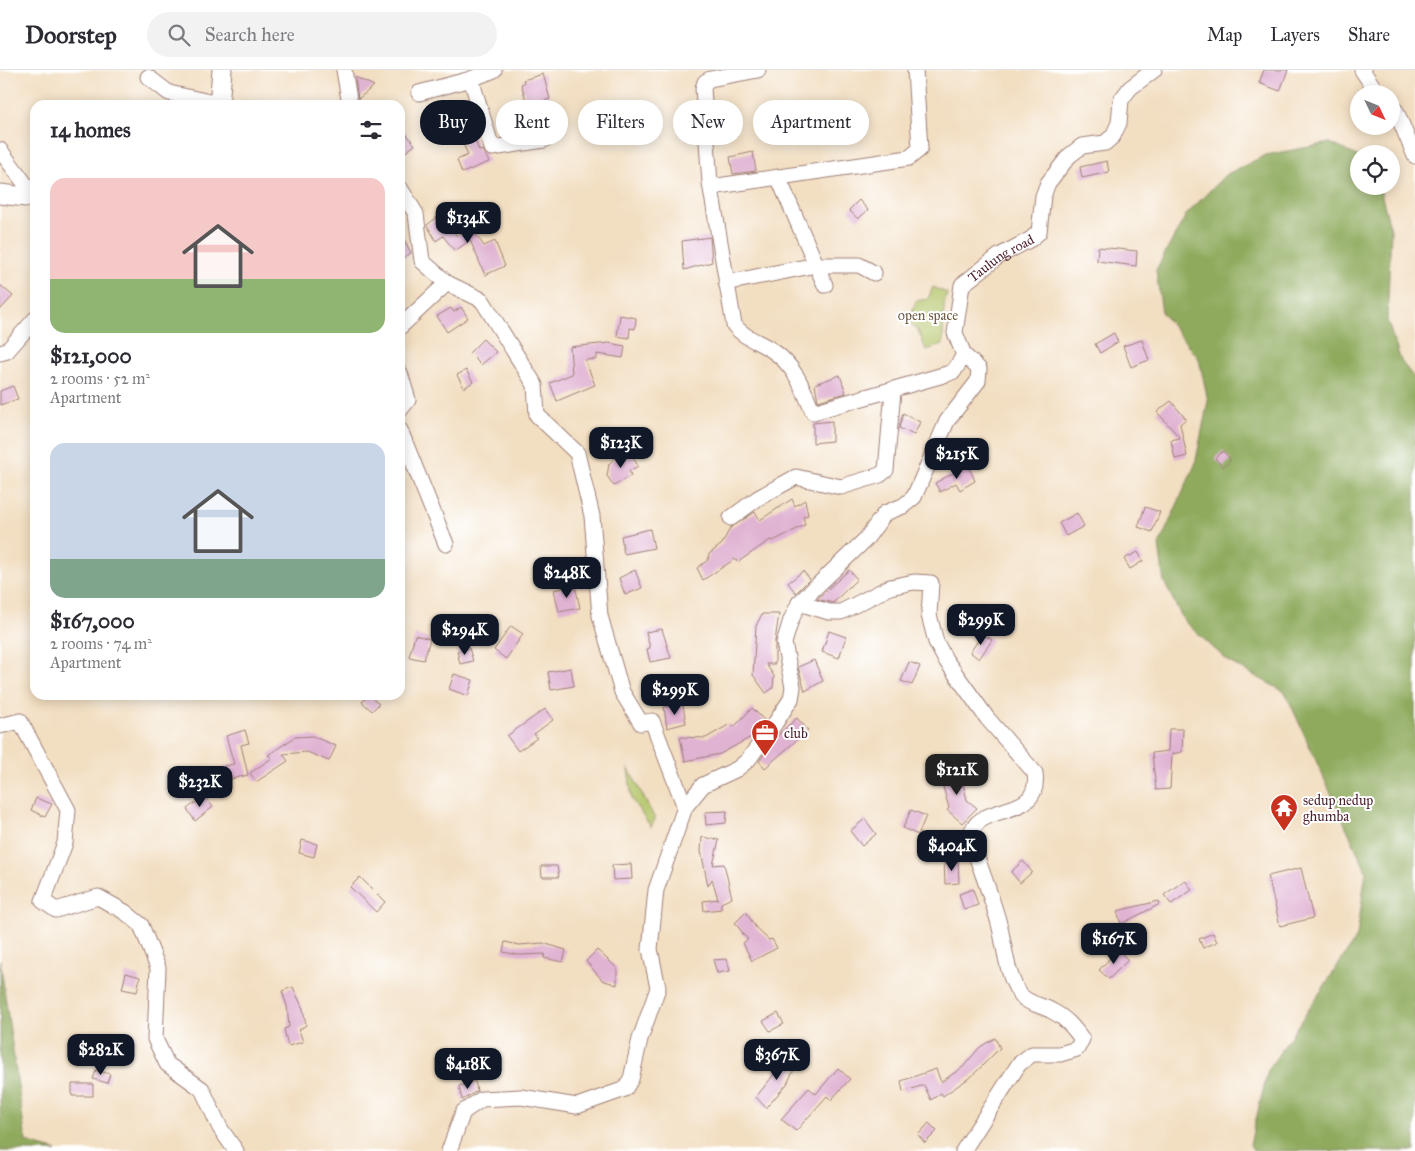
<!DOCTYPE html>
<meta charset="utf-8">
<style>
:root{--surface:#fff;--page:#f2f2f3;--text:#2b2b33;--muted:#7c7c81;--line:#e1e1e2;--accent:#111827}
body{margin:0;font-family:"IM FELL Great Primer",serif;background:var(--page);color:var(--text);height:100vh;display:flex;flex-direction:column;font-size:19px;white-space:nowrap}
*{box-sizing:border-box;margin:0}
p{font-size:16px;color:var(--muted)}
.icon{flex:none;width:28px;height:28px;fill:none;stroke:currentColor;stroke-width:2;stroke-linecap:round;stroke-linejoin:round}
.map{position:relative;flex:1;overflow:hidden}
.sheet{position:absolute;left:30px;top:30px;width:375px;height:600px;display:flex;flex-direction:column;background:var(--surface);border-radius:15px;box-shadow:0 2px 12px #0003}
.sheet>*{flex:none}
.top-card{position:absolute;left:420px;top:30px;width:475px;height:45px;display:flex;gap:10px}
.needle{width:32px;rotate:133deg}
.controls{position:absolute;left:1350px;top:15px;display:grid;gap:10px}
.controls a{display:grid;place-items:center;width:50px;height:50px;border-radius:50%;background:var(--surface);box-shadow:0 2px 12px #0003;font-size:25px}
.price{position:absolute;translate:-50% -42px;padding:0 11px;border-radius:10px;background:var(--accent);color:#fff;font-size:16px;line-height:32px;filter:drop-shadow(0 1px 2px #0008)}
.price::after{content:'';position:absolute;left:50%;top:30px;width:15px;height:11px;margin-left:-8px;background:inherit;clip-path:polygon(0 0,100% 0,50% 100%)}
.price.on{background:#222;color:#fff}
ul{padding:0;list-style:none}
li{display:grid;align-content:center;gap:10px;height:265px;padding:0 20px}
li span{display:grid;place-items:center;height:155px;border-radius:15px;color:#555}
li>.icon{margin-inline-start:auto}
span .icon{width:90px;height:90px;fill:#fffc;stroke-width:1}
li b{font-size:21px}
h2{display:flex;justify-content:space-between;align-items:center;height:60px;padding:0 20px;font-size:21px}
.tag{padding:0 18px;border-radius:22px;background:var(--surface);box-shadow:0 2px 12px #0003;font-size:18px;line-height:45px}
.tag.on{background:var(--accent);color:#fff}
header{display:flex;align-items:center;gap:30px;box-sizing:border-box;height:70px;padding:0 25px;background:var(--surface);border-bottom:1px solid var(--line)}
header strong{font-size:24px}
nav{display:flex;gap:28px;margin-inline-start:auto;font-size:18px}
.search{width:350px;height:45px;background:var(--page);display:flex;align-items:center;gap:12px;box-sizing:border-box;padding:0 18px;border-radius:28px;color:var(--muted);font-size:19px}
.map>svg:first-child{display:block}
</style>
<header>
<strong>Doorstep</strong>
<div class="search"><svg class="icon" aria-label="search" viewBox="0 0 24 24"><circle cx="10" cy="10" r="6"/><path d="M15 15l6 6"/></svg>Search here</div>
<nav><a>Map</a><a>Layers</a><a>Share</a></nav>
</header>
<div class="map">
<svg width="1415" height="1081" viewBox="0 0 1415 1081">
<rect width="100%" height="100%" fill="#fff"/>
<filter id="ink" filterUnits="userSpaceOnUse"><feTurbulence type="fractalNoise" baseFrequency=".02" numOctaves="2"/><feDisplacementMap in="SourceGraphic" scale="10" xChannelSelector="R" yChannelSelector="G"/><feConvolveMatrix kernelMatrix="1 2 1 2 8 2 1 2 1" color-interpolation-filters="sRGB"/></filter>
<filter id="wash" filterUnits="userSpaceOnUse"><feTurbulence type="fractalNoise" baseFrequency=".0096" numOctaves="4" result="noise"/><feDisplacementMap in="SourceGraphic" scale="20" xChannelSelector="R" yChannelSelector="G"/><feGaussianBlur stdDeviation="1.12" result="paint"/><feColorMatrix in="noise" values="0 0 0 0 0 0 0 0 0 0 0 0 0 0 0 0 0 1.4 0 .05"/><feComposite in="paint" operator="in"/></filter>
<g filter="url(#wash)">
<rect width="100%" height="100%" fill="#f2dec1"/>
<path fill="#b4c569" stroke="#7f724a" d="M933,217L947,223L944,235L943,275L926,280L918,260L908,252L916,231L928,229Z
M628,697L655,749L651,757L632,730Z"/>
<path fill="#8faa5d" stroke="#6c6444" d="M1330,73L1359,87V116H1379L1391,160L1387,250L1401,291L1415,309V1081H1253L1250,1074L1268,1000L1357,867L1366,801L1285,622L1229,592L1184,551L1164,512L1159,475L1195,395L1208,331L1199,289L1162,243L1156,200L1186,145L1225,105L1266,85Z
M0,890L26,1072L57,1081H0Z"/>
<g id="blocks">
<path fill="#e0b3d3" d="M1264,0H1288L1280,21L1259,13Z
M543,4L550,29L528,36L521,14L524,13L523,10Z
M355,7L374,16L358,29Z
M400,56L415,75L400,86Z
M473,64L479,81L483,80L489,92L462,103L457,90L468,85L461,69Z
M753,82L756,101L733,104L730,87Z
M1107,91L1109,102L1082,108L1080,97Z
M859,130L868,140L858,149L849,140Z
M441,144L457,166L465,159L462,153L466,151L484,176L495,171L505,196L485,205L470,170L455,181L443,166L436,171L427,155Z
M400,161L411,183L400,190Z
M710,167L712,192L684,200L682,171Z
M1098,177L1137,181L1136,196L1097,191Z
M0,215L13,226L0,240Z
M461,237L468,248L447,262L437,246L451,238L454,242Z
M620,245L636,248L635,259L630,258L629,268L617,266Z
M1114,263L1118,272L1100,283L1095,274Z
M483,269L496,282L481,295L469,283Z
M1142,270L1149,290L1131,297L1123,276Z
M609,273L625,276L623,288L597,284V289L585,290L595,315L557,331L550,313L572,304L570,277Z
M466,300L473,312L464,318L457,305Z
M840,305L846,323L818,331L815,314Z
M13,316L18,329L0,335V321Z
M1171,331L1186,349L1180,354L1187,386L1175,389L1171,370L1180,368L1157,342Z
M903,343L920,352L914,365L899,358Z
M832,351V371L813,373V353Z
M1223,381L1231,390L1223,397L1215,388Z
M631,384L638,396L629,401L631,405L614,416L607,406L609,394L617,386L624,389Z
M968,395L975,411L960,420L956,413L940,422L935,413Z
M792,429L795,436L805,430L808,445L803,447L805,455L773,471L770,470L738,492L735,489L703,510L697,498L708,490L709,484L722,474L730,458L755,442L760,450Z
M1145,437L1160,442L1152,462L1138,457Z
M1077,443L1084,456L1066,466L1059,453Z
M650,459L654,478L624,484L621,466Z
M1138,482L1143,491L1130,499L1124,489Z
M635,500L642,518L625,525L619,508Z
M849,500L857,509L833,533L817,529Z
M803,501L810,509L796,523L788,513Z
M575,515L580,538L559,542L554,520Z
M762,544H779L775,571V594H766L774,606L773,618L766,623L753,605L756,556Z
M511,556L523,564L506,589L494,580Z
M662,559L671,588L650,592L647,579L650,578L646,562Z
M829,561L846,567L839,588L822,582Z
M983,564L992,570L979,589L970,582Z
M415,565L430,569L424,590L409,587Z
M469,578L473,591L460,594L457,581Z
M814,590L823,611L805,621L798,597Z
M909,592L920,596L912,615L901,611Z
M571,598L574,616L551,620L548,602Z
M454,604L473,610L468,626L449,619Z
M369,625L379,634L372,641L362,632Z
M683,635L686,653L667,658L664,637Z
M752,638L765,651L755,665L720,684L685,691L680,667L706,668L730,654L734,657Z
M545,639L553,650L534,664L537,668L518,681L507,666Z
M797,648L808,660L765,698L759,691L779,664Z
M1169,659H1183L1182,682L1172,684L1170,719L1156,720L1152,683L1168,681Z
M245,660L249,673L241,675L248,705L227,710L224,696L234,694L226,666Z
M312,666L336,676L329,691L307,682L283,684L288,691L256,712L250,703L272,688L268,685L295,667Z
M960,701L967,730L977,738L962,753L947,740L949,738L940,706Z
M204,726L213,737L195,751L187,739Z
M36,728L52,734L45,747L31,740Z
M911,740L926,746L918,765L903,758Z
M727,741L726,753L706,755L705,742Z
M865,749L876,764L862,776L850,761Z
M702,767L719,770L713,795L724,794L732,828L721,833V839L704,841L703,831L718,829L712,809L708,816L701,781Z
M302,770L317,774L314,787L299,783Z
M958,790L959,813L945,814L944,791Z
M1023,791L1032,802L1020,813L1011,802Z
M631,794L632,809L613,810L612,795Z
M541,796H557L559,807H542Z
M1301,798L1313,848L1280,856L1268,806Z
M360,807L385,832L376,842L350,817Z
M1185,810L1192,820L1171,834L1164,825Z
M973,819L978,835L964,840L959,824Z
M1159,831L1160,834L1121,854L1117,841Z
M746,842L756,858L769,870L772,869L777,878L752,891L743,873L748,869L741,863L742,862L735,853Z
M1213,863L1217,872L1203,878L1199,869Z
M505,872L519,875L543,873L566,880L563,892L544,888L545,884L519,885L503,882Z
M597,880L617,898V915L602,910L586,891Z
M1118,880L1128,890L1109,909L1099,900Z
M727,889L730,901L717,903L713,890Z
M126,903L140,907L137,922L122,919Z
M293,917L303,939L306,955L299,960L303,972L288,976L284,959L289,957L287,936L282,921Z
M778,943L784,954L770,961L763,951Z
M995,968L1000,978L972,1006L943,1026L941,1023L931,1030L924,1015L903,1022L901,1011L936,999L941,1012L963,997L980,977Z
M782,985L797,993L787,1014L766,1038L756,1027L772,1007Z
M838,998L850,1009L831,1030L827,1026L796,1061L781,1049L809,1018L816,1024Z
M96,1000L110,1004L107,1013L93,1009Z
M475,1011L477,1021L462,1030L459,1016Z
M72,1014H93V1026H72Z
M929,1053L937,1061L925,1073L918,1065Z"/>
</g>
</g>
<g filter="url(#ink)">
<use href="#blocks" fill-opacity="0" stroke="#9e7e76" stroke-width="1"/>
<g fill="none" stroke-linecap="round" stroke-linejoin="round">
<defs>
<g id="minor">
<path d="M344,0L350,35"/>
<path d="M758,0L710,9L705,12L703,18L710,113L734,255C745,269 759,271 773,281C795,296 803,318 813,342L947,304L954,301L964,285"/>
<path d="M1362,0L1378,24"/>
<path d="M148,7L169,23L219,34"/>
<path d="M471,9L492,78L544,70"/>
<path d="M419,23L471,9L494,0"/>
<path d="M1391,36L1396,41L1415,86"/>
<path d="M0,80L35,127"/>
<path d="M778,107L825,215"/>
<path d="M711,117L909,88L920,79L915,0"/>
<path d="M400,118L416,144L422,191L447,213L400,257"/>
<path d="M447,213L482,230L535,315L537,345L577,383L592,446L600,546L622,622L641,653L652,651L685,737"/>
<path d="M726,213L816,195H859L874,203"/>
<path d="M0,283L7,281L35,249"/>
<path d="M400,303L408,330L400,340"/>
<path d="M400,360L446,474"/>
<path d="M731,448L758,428L796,407L841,417L880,405L886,400L893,321"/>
<path d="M799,533L829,542H841L890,517L914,512L931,513L929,545L936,572L945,589L987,648L1035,703C1042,753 977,729 970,767C979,795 990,822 998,850C1005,874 1005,901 1019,923C1026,934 1042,935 1052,941C1066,948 1073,957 1082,969L1077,979L1060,984H1032L1019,994L963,1081"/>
<path d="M0,656L20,651L68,740L65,773L43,831L56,840L98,827L125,842L141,855L158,898L155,969L167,994L202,1019L220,1058L236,1081"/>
<path id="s1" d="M449,1081L463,1042L482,1029L521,1027L577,1036L625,1019L631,1009L640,969L658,918L650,879L656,820L685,737L703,715L737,699L748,690L776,652L791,629L793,617L784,573L791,550L799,533L866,469L885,443L903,436L914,427L947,351L978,311L979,299L964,285L955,263L962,215L999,186L1031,169L1039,162L1043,126L1048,113L1069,86L1082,76L1105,73L1113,66L1119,53L1121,30L1130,18L1154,0"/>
</g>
<path id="tertiary" d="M219,35L222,0
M0,124L35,128"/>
</defs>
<use href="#minor" stroke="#9e7e76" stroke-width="17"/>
<use href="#tertiary" stroke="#9e7e76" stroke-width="21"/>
<use href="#minor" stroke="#fff" stroke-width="15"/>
<use href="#tertiary" stroke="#fff" stroke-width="19"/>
</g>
</g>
<defs>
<symbol id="office-pin" viewBox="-11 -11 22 30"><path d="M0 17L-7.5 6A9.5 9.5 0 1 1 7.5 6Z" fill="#c8321e" stroke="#fff"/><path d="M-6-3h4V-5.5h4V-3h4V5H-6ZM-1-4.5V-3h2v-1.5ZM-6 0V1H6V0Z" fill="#fff"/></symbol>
<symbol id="temple-pin" viewBox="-11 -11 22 30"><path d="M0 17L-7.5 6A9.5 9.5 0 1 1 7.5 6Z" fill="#c8321e" stroke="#fff"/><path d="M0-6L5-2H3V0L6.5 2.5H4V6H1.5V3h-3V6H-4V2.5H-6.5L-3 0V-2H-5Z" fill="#fff"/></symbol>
</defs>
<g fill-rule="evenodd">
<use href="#office-pin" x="749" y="647" width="32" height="43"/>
<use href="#temple-pin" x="1268" y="722" width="32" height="43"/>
</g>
<g text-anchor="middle" stroke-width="4" stroke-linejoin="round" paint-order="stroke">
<g font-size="14" fill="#4a1f2b" stroke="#fff">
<text dy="5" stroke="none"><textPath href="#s1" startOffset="1204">Taulung road</textPath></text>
</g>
<g font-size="14" fill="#6f5941" stroke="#fff">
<text x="928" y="250">open space</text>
</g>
<g font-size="14" fill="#4a1f2b" stroke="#fff" text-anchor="start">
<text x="784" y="668">club</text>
<text x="1303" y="735">sedup nedup<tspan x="1303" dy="16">ghumba</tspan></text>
</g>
</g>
</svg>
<div class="controls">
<a><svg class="needle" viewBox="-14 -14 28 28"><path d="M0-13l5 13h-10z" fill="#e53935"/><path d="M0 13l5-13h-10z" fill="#7c7c81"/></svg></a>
<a><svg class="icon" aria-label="locate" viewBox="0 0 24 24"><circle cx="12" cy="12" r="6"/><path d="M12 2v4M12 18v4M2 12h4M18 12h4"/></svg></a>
</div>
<b class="price" style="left:468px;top:174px">$134K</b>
<b class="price" style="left:621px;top:399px">$123K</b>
<b class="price" style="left:957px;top:410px">$215K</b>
<b class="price" style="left:567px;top:529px">$248K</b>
<b class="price" style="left:981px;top:576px">$299K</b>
<b class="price" style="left:465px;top:586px">$294K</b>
<b class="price" style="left:675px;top:646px">$299K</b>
<b class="price on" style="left:957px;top:726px">$121K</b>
<b class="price" style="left:200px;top:738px">$232K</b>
<b class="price" style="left:952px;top:802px">$404K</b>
<b class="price" style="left:1114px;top:895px">$167K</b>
<b class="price" style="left:101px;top:1006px">$282K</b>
<b class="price" style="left:777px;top:1011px">$367K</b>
<b class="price" style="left:468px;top:1020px">$418K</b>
<div class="top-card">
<a class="tag on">Buy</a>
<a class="tag">Rent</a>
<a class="tag">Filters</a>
<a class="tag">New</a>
<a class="tag">Apartment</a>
</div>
<section class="sheet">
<h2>14 homes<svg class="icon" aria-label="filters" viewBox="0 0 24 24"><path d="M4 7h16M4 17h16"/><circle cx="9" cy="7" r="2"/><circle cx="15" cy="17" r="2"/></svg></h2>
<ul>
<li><span style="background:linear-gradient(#f6c9c9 65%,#8fb573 0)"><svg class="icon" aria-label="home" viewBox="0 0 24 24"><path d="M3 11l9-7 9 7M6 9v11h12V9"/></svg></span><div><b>$121,000</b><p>2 rooms · 52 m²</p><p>Apartment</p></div></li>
<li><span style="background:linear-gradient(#c9d6e8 75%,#7fa58c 0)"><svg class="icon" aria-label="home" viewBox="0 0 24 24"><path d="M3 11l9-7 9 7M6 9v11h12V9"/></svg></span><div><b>$167,000</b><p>2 rooms · 74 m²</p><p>Apartment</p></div></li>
</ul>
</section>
</div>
